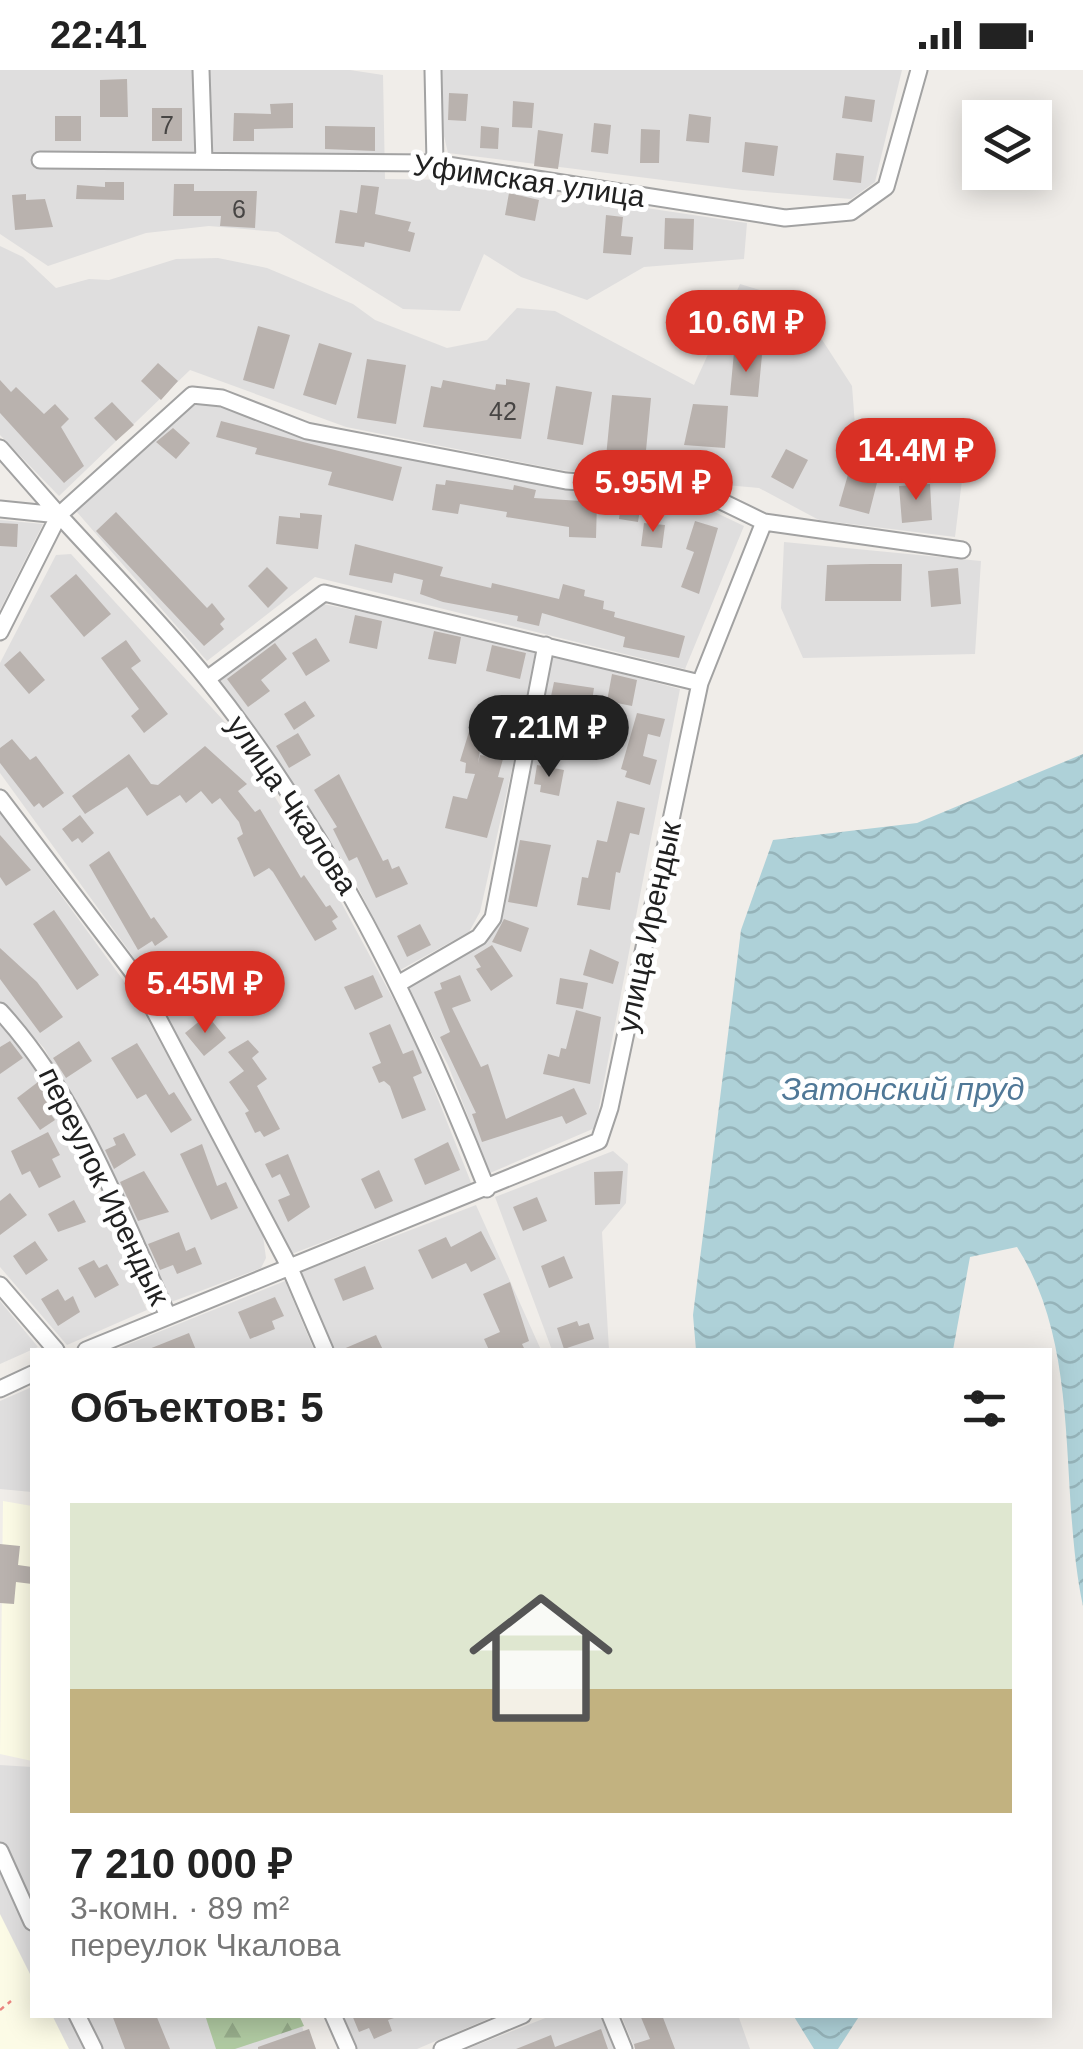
<!DOCTYPE html>
<html lang="ru">
<meta charset="utf-8">
<style>
:root{--surface:#fff;--page:#f2f2f2;--text:#222;--muted:#767676;--accent:#d93025}
body{margin:0;font-family:Helvetica,sans-serif;background:var(--page);color:var(--text);height:100vh;display:flex;flex-direction:column;font-size:38px;white-space:nowrap}
*{box-sizing:border-box;margin:0}
p{font-size:32px;color:var(--muted)}
.icon{flex:none;width:55px;height:55px;fill:none;stroke:currentColor;stroke-width:2;stroke-linecap:round;stroke-linejoin:round}
.map{position:relative;flex:1;overflow:hidden}
.sheet{position:absolute;left:30px;top:1278px;width:1022px;height:670px;display:flex;flex-direction:column;background:var(--surface);border-radius:0px;box-shadow:0 5px 25px #0003}
.sheet>*{flex:none}
.controls{position:absolute;left:962px;top:30px;display:grid;gap:20px}
.controls a{display:grid;place-items:center;width:90px;height:90px;border-radius:0px;background:var(--surface);box-shadow:0 5px 25px #0003;font-size:50px}
.price{position:absolute;translate:-50% -85px;padding:0 22px;border-radius:35px;background:var(--accent);color:#fff;font-size:32px;line-height:65px;filter:drop-shadow(0 2px 5px #0008)}
.price::after{content:'';position:absolute;left:50%;top:60px;width:30px;height:22px;margin-left:-15px;background:inherit;clip-path:polygon(0 0,100% 0,50% 100%)}
.price.active{background:#222;color:#fff}
ul{padding:0;list-style:none}
li{display:grid;align-content:center;gap:20px;height:530px;padding:0 40px}
li span{display:grid;place-items:center;height:310px;border-radius:0px;color:#555}
li>.icon{margin-inline-start:auto}
span .icon{width:180px;height:180px;fill:#fffc;stroke-width:1}
li b{font-size:42px}
h2{display:flex;justify-content:space-between;align-items:center;height:120px;padding:0 40px;font-size:42px}
.status{display:flex;justify-content:space-between;align-items:center;height:70px;padding:0 50px;background:var(--surface);direction:ltr}
.status svg{height:28px;fill:currentColor}
.map>svg:first-child{display:block}
</style>
<div class="status"><b>22:41</b><svg viewBox="0 0 49 12"><path d="M0 12V9h3v3zM5 12V6h3v6zM10 12V3h3v9zM15 12V0h3v12zM26 1h20v11H26zM47 4h2v5h-2z"/></svg></div>
<div class="map">
<svg width="1083" height="1979" viewBox="0 0 1083 1979">
<defs>
<pattern id="forest-firs" width="22" height="20" patternUnits="userSpaceOnUse" patternTransform="scale(2.5)"><rect width="22" height="20" fill="#b0caa2"/><path d="M5 1l3.5 6h-7zM16 11l3.5 6h-7z" fill="#97ad8b"/></pattern>
<pattern id="water-waves" width="16" height="10" patternUnits="userSpaceOnUse" patternTransform="scale(2.5)"><rect width="16" height="10" fill="#aed1d8"/><path d="M0 5q4-4 8 0t8 0" fill="none" stroke="#95b3b9"/></pattern>
</defs>
<rect width="100%" height="100%" fill="#f0ede9"/>
<path fill="#dfdede" d="M0,0H350L383,5L385,109L457,110L747,153L744,189L644,197L587,230L521,207L484,184L460,241L403,239L278,162L209,156L146,163L48,196L0,164Z
M442,0H902L875,112L851,129L742,120L448,83L443,62Z
M0,176L23,187L56,218L89,209L109,210L176,189L218,188L267,198L353,234L375,250L447,278L487,270L517,238L555,241L694,315L740,214L797,231L852,316L855,355L887,359L963,402L955,467L819,450L759,418L561,400L346,357L190,300L59,426L0,365Z
M192,332L228,338L298,366L564,417L683,427L744,456L685,599L315,507L207,591L76,441Z
M0,450L43,454L0,540Z
M784,472L981,491L975,584L803,588L781,538Z
M71,484L234,662L342,834L413,966L472,1115L289,1185L145,903L0,703V593L56,485Z
M323,534L539,578L480,842L469,862L400,900L348,798L216,609Z
M550,585L680,619L595,1058L490,1103L448,995L408,918L485,871Z
M0,742L137,929L263,1166L266,1188L261,1198L166,1234L93,1065L44,978L0,931Z
M0,951L32,987L147,1240L67,1275L0,1197Z
M613,1081L628,1094L626,1133L602,1162L609,1280H552L495,1127Z
M476,1135L541,1280H334L301,1202Z
M285,1211L314,1280H114Z
M0,1231L38,1277L0,1294Z
M32,1317V1422L0,1419V1331Z
M0,1695L32,1697V1945H298L310,1979H0Z
M342,1945H497L417,1979H356Z
M553,1945H600L614,1979H467Z
M621,1945H738L750,1979H635Z"/>
<path fill="#fcfbe6" d="M3,1431L32,1436V1691L0,1684Z
M0,1844L32,1908V1945H52L69,1979H0Z"/>
<path fill="url(#forest-firs)" d="M205,1945H299L304,1956L235,1979H216Z"/>
<path fill="url(#water-waves)" d="M1083,684V1536C1058,1418 1083,1280 1017,1177L970,1187L953,1280H696L693,1245L741,860L773,770L917,753Z
M793,1945H860L838,1979H814Z"/>
<path fill="#b9b2ae" d="M127,9L128,47H100V10Z
M449,23L468,24L466,51L448,50Z
M845,26L875,30L872,52L842,48Z
M513,31L534,33L532,58L512,57Z
M293,33V58L254,59V71H233L234,43L271,44L270,34Z
M152,38H182V71H152Z
M689,44L711,47L709,73L686,71Z
M55,46H81V71H55Z
M594,53L611,55L608,84L591,82Z
M325,56L375,57V81L325,79Z
M481,56L499,58L498,79L480,78Z
M641,59L660,60L659,93H640Z
M538,60L563,64L558,99L534,96Z
M745,72L778,76L774,106L742,102Z
M836,83L864,86L861,113L833,110Z
M105,112H124V130L76,129L77,115L105,117Z
M174,114H194V121H257L255,158L220,156L221,146H173Z
M361,115L379,117L375,144L411,152L408,161L415,163L410,182L365,172L364,177L335,173L340,140L357,143Z
M509,123L539,130L535,151L505,145Z
M26,124V130L45,129L53,157L15,160L12,125Z
M606,145L623,147L621,166L633,167L631,185L603,183Z
M665,148L694,149L693,180L664,179Z
M258,256L290,265L274,319L243,310Z
M319,273L352,283L336,335L303,325Z
M734,282L762,285L758,327L730,325Z
M367,289L406,295L396,354L357,348Z
M158,293L178,311L161,330L141,311Z
M506,309L530,313L521,369L423,357L431,316L441,318L443,310L495,320L496,314L506,315Z
M0,310L11,322L16,317L44,344L55,334L69,349L61,357L84,396L64,413L0,343Z
M556,316L592,322L583,375L547,369Z
M612,325L651,328L645,391L606,387Z
M112,332L134,355L116,371L94,348Z
M693,334L728,336L725,378L684,375Z
M221,351L402,397L393,431L328,415L332,402L255,384L257,378L216,367Z
M173,358L190,373L176,389L156,372Z
M786,379L808,390L793,419L771,407Z
M849,401L878,409L869,444L839,436Z
M446,410L513,420L514,415L536,420L534,428L597,432L596,468L569,467V457L506,447L507,442L460,434L458,444L432,440L436,414L445,415Z
M930,414L932,450L902,453L899,416Z
M622,426L642,427L638,452L619,449Z
M116,442L207,538L212,533L225,549L220,554L224,559L204,576L96,461Z
M300,443L322,445L318,479L276,474L279,446L300,448Z
M695,451L718,458L699,524L681,517L694,482L686,479Z
M0,453L18,454L17,477L0,476Z
M644,453L665,455L662,478L641,476Z
M355,474L443,497L440,506L491,518L492,513L559,529L563,514L585,520L584,526L604,531L603,539L615,542L614,547L685,566L679,588L623,577L625,567L542,543L539,556L517,551L518,546L443,532L420,524L423,510L394,503L392,513L349,505Z
M871,494H902L901,531H825L827,495Z
M267,497L288,518L268,538L248,516Z
M958,498L961,534L931,537L928,501Z
M76,504L111,544L84,567L50,526Z
M355,545L382,551L377,579L349,573Z
M434,561L461,567L456,594L428,589Z
M316,568L330,591L306,606L292,583Z
M126,570L141,591L131,598L168,644L144,663L131,646L139,639L101,588Z
M275,573L287,589L261,610L270,621L248,637L227,609Z
M492,575L526,583L520,609L486,601Z
M20,581L45,610L29,624L4,595Z
M612,604L637,610L632,636L607,631Z
M554,612L594,618L590,644L574,642L571,677L541,674Z
M489,629L510,634L500,670L482,668L478,693L480,685L503,689L498,707L504,708L487,768L445,758L453,726L467,729L475,704L465,703L466,693L460,691L472,652L484,654Z
M305,631L315,646L294,660L284,644Z
M637,643L665,649L660,667L648,664L643,686L657,690L650,715L625,707L627,701L621,699Z
M298,663L311,685L289,698L276,676Z
M12,669L30,690L36,686L64,723L43,738L39,733L34,737L0,693V678Z
M205,676L247,714L238,721L255,742L260,739L301,808L304,805L326,837L330,835L338,847L332,851L337,859L315,871L273,802L269,798L254,807L237,768L243,764L239,752L220,728L212,734L201,721L186,733L180,725L147,746L127,717L85,744L72,726L129,684L151,714L158,715Z
M537,695L564,700L559,726L540,722L541,715L534,714Z
M339,704L383,791L388,789L392,799L399,796L408,814L376,828L357,787L349,791L333,759L337,757L314,720Z
M617,731L645,738L639,765L630,763L620,803L616,802L610,840L577,835L582,807L588,808L597,770L607,772Z
M80,745L94,763L82,773L78,768L72,772L62,759Z
M0,765L31,800L6,816L0,807Z
M520,770L551,775L537,837L508,832Z
M109,781L151,849L154,847L168,867L155,876L152,871L138,880L89,795Z
M54,840L99,905L77,920L33,854Z
M504,849L529,858L521,882L492,872Z
M420,854L431,875L407,887L397,866Z
M492,875L513,906L491,921L476,899L481,897L474,886Z
M0,878L37,912L63,947L40,963L0,909Z
M590,879L619,892L613,914L583,905Z
M196,896L211,918L178,940L163,918Z
M373,905L383,927L355,940L344,917Z
M460,905L471,931L452,938L481,997L488,994L506,1049L574,1018L587,1044L566,1054L562,1046L482,1072L472,1044L476,1043L440,967L450,962L434,922L442,919L440,913Z
M560,908L588,913L583,939L556,934Z
M576,940L601,947L590,1014L543,1004L548,984L559,987L561,978L566,979Z
M207,945L226,968L204,986L185,963Z
M390,954L403,984L413,980L422,1003L413,1007L426,1040L402,1049L390,1016L384,1011L379,1013L372,997L381,993L369,963Z
M248,970L259,982L252,988L267,1009L257,1016L280,1059L264,1067L260,1061L255,1063L245,1043L249,1041L229,1012L244,1001L228,982Z
M10,971L23,988L0,1004V977Z
M79,971L92,991L66,1008L53,988Z
M137,973L169,1025L174,1022L192,1050L171,1063L146,1024L137,1029L111,988Z
M38,1012L54,1033L47,1039L55,1050L40,1060L17,1028Z
M48,1062L60,1085L52,1089L61,1107L39,1118L30,1101L22,1105L11,1081Z
M124,1063L136,1085L114,1099L105,1080L116,1075L113,1068Z
M448,1072L460,1100L425,1115L414,1089Z
M202,1074L217,1116L226,1112L238,1138L211,1150L180,1084Z
M288,1084L310,1137L288,1152L278,1130L290,1125L280,1104L272,1108L265,1094Z
M379,1100L393,1131L375,1139L361,1109Z
M144,1101L169,1142L138,1151L120,1112Z
M623,1101L620,1134L595,1135L594,1102Z
M10,1123L27,1145L0,1165V1131Z
M537,1127L547,1151L523,1161L513,1137Z
M74,1130L86,1152L58,1162L48,1144Z
M481,1161L496,1189L471,1202L466,1193L432,1209L418,1180L446,1167L451,1177Z
M179,1162L186,1181L195,1177L202,1194L177,1204L173,1195L160,1200L148,1174Z
M35,1171L48,1190L26,1205L13,1186Z
M564,1186L573,1208L549,1218L541,1196Z
M94,1190L99,1198L107,1194L119,1215L95,1228L78,1198Z
M365,1196L374,1219L343,1231L334,1209Z
M510,1212L529,1271L522,1274L525,1280H489L484,1269L500,1262L483,1224Z
M58,1219L65,1231L73,1226L80,1242L58,1256L41,1229Z
M275,1227L284,1246L272,1251L275,1259L250,1269L238,1242Z
M577,1251L579,1256L589,1253L594,1269L564,1279L557,1258Z
M189,1263L196,1280H149V1279Z
M376,1265L383,1280H341Z
M0,1474L20,1476L18,1495L32,1497V1514L16,1512L14,1534L0,1533Z
M112,1945H156L170,1979H125Z
M352,1945H400V1946L388,1950L392,1961L374,1969L369,1958L359,1962Z
M640,1945H662L675,1979H635L634,1974L650,1969Z
M309,1959L316,1979H258V1977Z
M601,1959L608,1979H516L551,1965L555,1977Z"/>
<g fill="none" stroke-linecap="round" stroke-linejoin="round">
<defs>
<path id="minor" d="M201,0L204,91
M433,0L435,93
M40,90L435,93L785,148L851,142L886,117L919,0
M0,378L59,445
M0,439L59,445C108,499 161,552 207,609C329,762 415,937 487,1119
M764,452L962,480
M0,562L59,445L192,325L222,328L307,361L566,411L698,420L764,452L700,613L610,1038L599,1071L86,1280
M207,609L324,523L700,613
M0,728L137,908L289,1196L325,1280
M398,914L479,867L493,848L546,575
M0,941C79,1027 120,1141 168,1246
M0,1215L56,1280
M0,1319L32,1304
M0,1781L32,1852
M77,1945L94,1979
M333,1945L348,1979
M610,1945L624,1979
M442,1979L523,1945"/>
</defs>
<use href="#minor" stroke="#a2a2a2" stroke-width="19"/>
<path stroke="#eb857f" stroke-width="2.5" stroke-dasharray="5 5" stroke-linecap="butt" d="M0,1940L11,1931"/>
<use href="#minor" stroke="#fff" stroke-width="15"/>
</g>
<g text-anchor="middle" stroke-width="10" stroke-linejoin="round" paint-order="stroke">
<g font-size="25" fill="#474544">
<text x="167" y="64">7</text>
<text x="239" y="148">6</text>
<text x="503" y="350">42</text>
</g>
<g font-size="30" fill="#212121" stroke="#fff">
<text transform="translate(529 111) rotate(8)" y="10">Уфимская улица</text>
<text transform="translate(292 735) rotate(56)" y="10">улица Чкалова</text>
<text transform="translate(649 857) rotate(-78)" y="10">улица Ирендык</text>
<text transform="translate(104 1116) rotate(64)" y="10">переулок Ирендык</text>
</g>
<g font-size="32" font-style="italic" fill="#507897" stroke="#fff">
<text x="903" y="1030">Затонский пруд</text>
</g>
</g>
</svg>
<div class="controls">
<a><svg class="icon" aria-label="layers" viewBox="0 0 24 24"><path d="M12 4l9 5-9 5-9-5zM3 14l9 5 9-5"/></svg></a>
</div>
<b class="price" style="left:746px;top:305px">10.6M ₽</b>
<b class="price" style="left:916px;top:433px">14.4M ₽</b>
<b class="price" style="left:653px;top:465px">5.95M ₽</b>
<b class="price active" style="left:549px;top:710px">7.21M ₽</b>
<b class="price" style="left:205px;top:966px">5.45M ₽</b>
<section class="sheet">
<h2>Объектов: 5<svg class="icon" aria-label="filters" viewBox="0 0 24 24"><path d="M4 7h16M4 17h16"/><circle cx="9" cy="7" r="2"/><circle cx="15" cy="17" r="2"/></svg></h2>
<ul>
<li><span style="background:linear-gradient(#dfe7d0 60%,#c2b280 0)"><svg class="icon" aria-label="home" viewBox="0 0 24 24"><path d="M3 11l9-7 9 7M6 9v11h12V9"/></svg></span><div><b>7 210 000 ₽</b><p>3-комн. · 89 m²</p><p>переулок Чкалова</p></div></li>
</ul>
</section>
</div>
